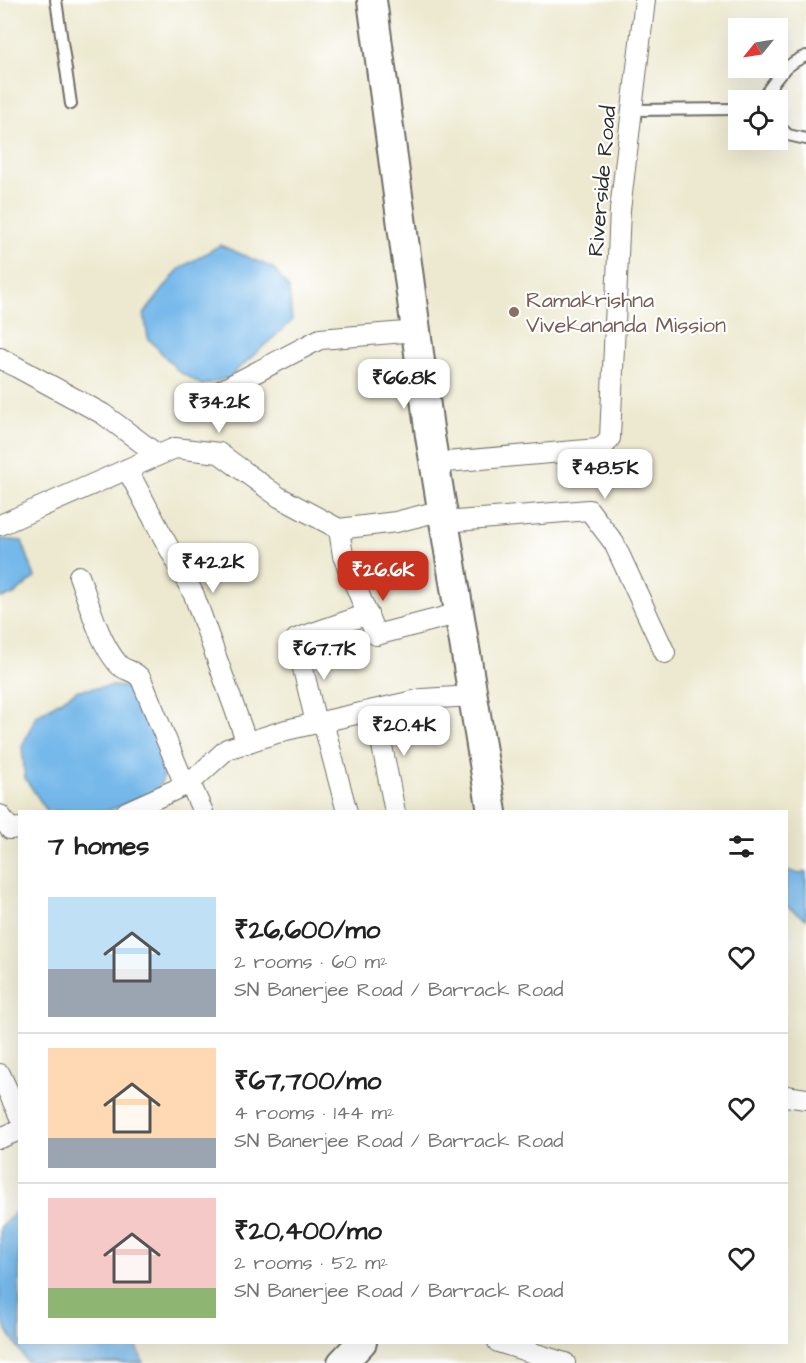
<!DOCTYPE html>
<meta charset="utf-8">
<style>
:root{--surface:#fff;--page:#f6f6f6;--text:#222;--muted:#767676;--line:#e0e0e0;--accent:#c8321e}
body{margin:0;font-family:"Architects Daughter",sans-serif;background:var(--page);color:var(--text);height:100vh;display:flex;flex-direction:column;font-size:22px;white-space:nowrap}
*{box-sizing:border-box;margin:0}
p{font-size:20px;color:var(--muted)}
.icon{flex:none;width:33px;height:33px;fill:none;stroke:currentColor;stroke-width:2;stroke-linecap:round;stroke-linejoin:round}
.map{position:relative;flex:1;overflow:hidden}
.side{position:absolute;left:18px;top:810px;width:770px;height:534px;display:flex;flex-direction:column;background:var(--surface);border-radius:0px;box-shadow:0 6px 24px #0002}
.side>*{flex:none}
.needle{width:39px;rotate:240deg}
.fabs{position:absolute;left:728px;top:18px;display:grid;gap:12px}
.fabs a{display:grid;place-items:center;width:60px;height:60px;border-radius:0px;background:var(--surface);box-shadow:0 6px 24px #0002;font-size:30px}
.price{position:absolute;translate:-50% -51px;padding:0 14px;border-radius:12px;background:#fff;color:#222;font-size:20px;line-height:39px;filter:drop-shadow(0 2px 3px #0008)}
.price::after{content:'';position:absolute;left:50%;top:36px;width:18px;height:14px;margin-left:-9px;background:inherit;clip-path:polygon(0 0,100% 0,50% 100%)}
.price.selected{background:var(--accent);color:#fff}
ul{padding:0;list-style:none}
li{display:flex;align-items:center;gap:18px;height:150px;padding:0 30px}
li+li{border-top:2px solid var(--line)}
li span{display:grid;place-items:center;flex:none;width:168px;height:120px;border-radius:0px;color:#555}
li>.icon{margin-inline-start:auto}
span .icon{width:72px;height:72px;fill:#fffc;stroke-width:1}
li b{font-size:26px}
h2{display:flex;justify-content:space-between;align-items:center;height:72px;padding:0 30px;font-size:26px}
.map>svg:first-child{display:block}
</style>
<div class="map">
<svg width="806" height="1363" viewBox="0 0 806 1363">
<rect width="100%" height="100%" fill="#fff"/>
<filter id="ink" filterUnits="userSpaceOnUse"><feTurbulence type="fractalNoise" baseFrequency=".0167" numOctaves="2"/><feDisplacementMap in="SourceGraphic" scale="12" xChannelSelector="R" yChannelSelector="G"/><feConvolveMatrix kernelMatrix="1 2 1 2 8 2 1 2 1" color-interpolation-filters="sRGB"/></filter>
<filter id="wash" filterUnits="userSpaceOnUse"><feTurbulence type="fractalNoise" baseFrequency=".008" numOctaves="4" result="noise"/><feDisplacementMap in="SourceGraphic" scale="24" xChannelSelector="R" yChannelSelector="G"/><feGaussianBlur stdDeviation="1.35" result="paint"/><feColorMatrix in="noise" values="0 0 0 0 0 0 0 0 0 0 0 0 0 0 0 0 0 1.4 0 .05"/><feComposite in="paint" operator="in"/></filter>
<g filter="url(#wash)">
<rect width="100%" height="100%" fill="#ede9d0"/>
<path fill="#74b8ea" stroke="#50728a" stroke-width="1.5" d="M220,245L273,268L289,289L292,321L228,378L202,385L178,371L148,338L144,314L179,269Z
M0,539L22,541L35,577L14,595L0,598Z
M111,686L138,688L170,761L158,790L108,811H47L25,778L22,747L36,716L78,690Z
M786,870L800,874L806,872V919L786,906Z
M19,1208L20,1342L136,1343L143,1363H39L26,1361L5,1327L0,1312V1228Z"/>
</g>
<g filter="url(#ink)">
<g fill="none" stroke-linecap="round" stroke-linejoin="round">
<defs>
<path id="lane" d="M56,0L71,104
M761,100C774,82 784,64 806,56
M631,110L738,109
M777,124L788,135L806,139"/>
<path id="street" d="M0,358L103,414L158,455
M203,400L320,339L417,331
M434,463L598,449L605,445L610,438L620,210L645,0
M127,469L194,595L247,743
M445,522L589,510L614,543L665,653
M0,525L175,448L219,453L279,497L339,529L396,522L443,510
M339,529L343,556L376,635L460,613
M79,576C90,605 98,640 118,664C124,671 135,670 141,679L185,785
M375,710L395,812
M323,722L347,812
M316,723L296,639L368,614
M190,783L227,749L286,730L422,699L473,696
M126,812L190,783L203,812
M0,815L10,829L20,828
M0,1074L20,1117
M786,1096L806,1099
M0,1138L20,1130
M498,1342L565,1363"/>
<path id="secondary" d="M372,0L430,436L492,812
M342,1363L362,1342"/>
</defs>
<use href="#lane" stroke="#6f6e65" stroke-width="14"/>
<use href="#street" stroke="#6f6e65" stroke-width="22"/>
<use href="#secondary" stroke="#6f6e65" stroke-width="32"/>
<use href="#lane" stroke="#fff" stroke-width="10"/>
<use href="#street" stroke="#fff" stroke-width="20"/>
<use href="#secondary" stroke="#fff" stroke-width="28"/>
</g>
</g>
<circle fill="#8d6e63" stroke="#fff" stroke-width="2" cx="514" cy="312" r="6"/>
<g text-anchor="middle" stroke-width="4.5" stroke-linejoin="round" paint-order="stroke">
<g font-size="22" fill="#2b2b2b" stroke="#fff">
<text transform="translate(601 181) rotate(-85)" y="8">Riverside Road</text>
</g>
<g font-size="22" fill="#785e54" stroke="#fff" text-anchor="start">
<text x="526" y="307">Ramakrishna<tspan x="526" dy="25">Vivekananda Mission</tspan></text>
</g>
</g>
</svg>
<div class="fabs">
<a><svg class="needle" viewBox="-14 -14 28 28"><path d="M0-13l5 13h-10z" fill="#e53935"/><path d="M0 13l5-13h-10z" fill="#767676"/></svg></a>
<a><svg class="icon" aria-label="locate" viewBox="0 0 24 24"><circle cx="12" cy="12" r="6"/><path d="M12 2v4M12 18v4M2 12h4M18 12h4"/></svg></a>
</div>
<b class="price" style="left:404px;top:410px">₹66.8K</b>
<b class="price" style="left:219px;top:434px">₹34.2K</b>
<b class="price" style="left:605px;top:500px">₹48.5K</b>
<b class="price" style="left:213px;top:594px">₹42.2K</b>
<b class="price selected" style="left:383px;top:602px">₹26.6K</b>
<b class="price" style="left:324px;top:681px">₹67.7K</b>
<b class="price" style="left:404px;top:757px">₹20.4K</b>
<section class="side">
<h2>7 homes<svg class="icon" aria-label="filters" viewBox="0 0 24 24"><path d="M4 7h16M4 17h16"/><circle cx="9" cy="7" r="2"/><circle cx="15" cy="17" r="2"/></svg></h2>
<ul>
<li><span style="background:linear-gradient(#bfe0f5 60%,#9aa5b1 0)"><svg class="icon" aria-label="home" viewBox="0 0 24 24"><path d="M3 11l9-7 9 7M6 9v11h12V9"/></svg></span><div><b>₹26,600/mo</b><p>2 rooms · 60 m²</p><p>SN Banerjee Road / Barrack Road</p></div><svg class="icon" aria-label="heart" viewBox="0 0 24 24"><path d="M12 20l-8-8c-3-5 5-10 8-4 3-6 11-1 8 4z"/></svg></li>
<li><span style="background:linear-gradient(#ffd9b3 75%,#9aa5b1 0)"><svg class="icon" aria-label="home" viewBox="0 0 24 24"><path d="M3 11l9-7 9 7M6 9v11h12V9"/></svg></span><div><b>₹67,700/mo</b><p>4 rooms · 144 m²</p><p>SN Banerjee Road / Barrack Road</p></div><svg class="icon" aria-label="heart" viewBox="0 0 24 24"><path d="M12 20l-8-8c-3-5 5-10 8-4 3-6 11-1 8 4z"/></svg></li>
<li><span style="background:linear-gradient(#f6c9c9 75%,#8fb573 0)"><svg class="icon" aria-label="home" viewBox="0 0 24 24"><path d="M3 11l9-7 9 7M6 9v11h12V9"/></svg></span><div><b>₹20,400/mo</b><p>2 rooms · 52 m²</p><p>SN Banerjee Road / Barrack Road</p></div><svg class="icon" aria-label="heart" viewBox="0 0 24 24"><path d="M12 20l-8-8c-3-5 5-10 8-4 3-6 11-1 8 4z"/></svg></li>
</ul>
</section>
</div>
